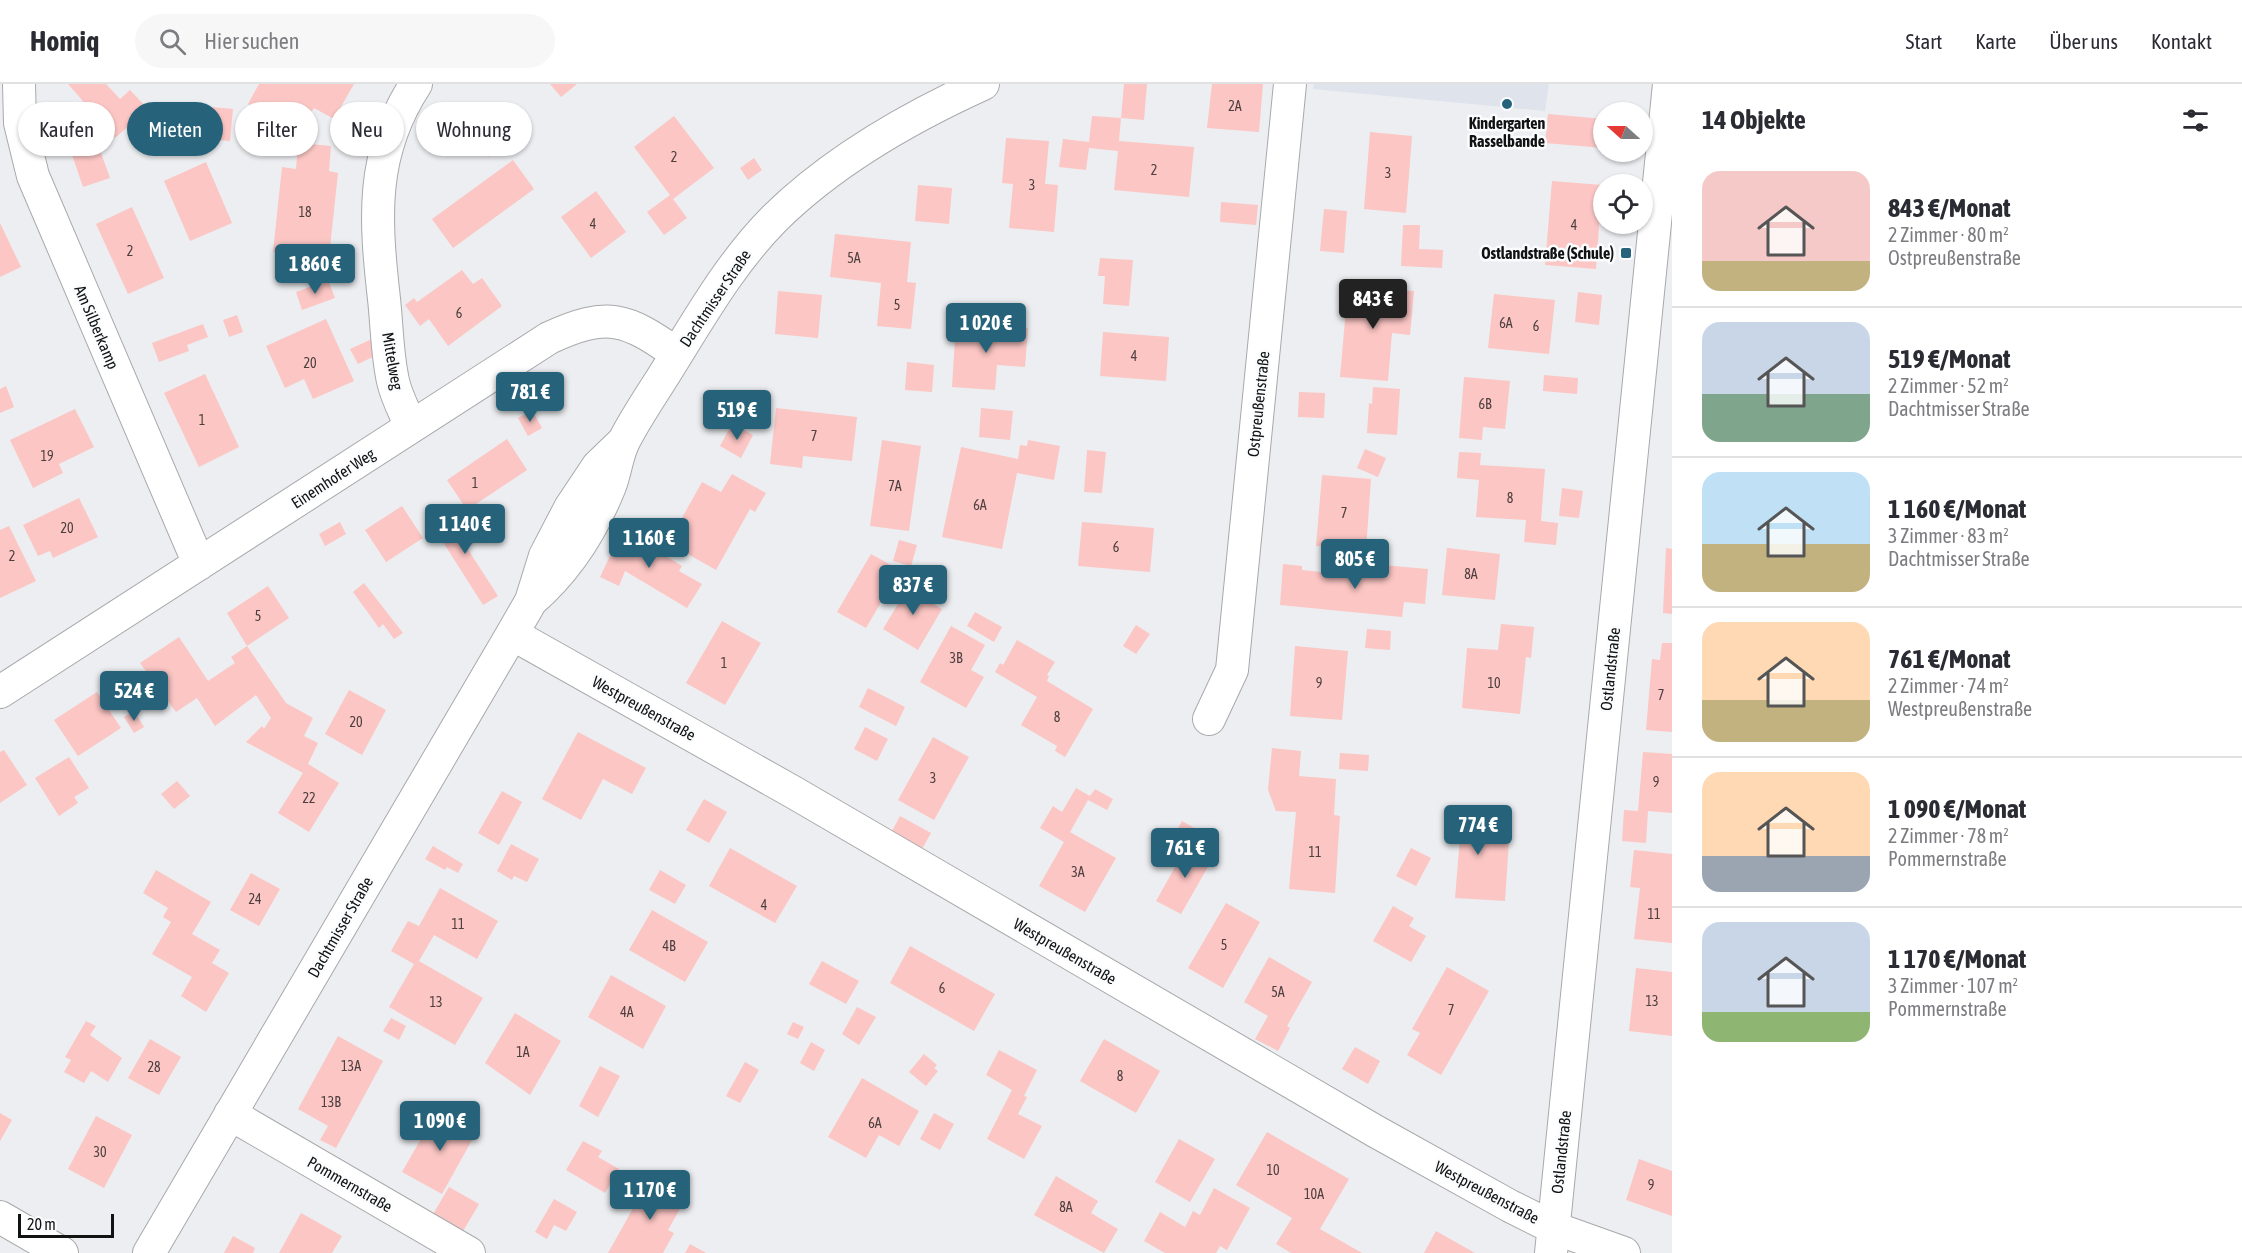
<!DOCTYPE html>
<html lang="de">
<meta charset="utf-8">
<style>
:root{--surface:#fff;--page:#f7f7f7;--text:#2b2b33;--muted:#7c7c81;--line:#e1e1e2;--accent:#26637a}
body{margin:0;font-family:"Asap Condensed",sans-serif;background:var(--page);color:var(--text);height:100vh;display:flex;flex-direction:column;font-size:22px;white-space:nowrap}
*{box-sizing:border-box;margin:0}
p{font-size:20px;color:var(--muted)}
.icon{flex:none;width:33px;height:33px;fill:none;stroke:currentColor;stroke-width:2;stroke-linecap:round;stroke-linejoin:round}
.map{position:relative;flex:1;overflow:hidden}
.panel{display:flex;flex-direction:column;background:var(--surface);width:570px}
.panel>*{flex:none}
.hud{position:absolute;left:18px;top:18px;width:570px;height:54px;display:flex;gap:12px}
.needle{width:39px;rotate:291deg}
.controls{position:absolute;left:1593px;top:18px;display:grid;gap:12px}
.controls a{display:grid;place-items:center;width:60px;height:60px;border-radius:50%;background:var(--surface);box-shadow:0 2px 4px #0004;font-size:30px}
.scale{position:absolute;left:18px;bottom:15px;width:96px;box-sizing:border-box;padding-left:6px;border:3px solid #111212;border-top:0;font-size:16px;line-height:21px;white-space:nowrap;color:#111212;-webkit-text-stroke:4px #fafcfe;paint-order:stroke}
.price{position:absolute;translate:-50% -51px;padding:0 14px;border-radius:6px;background:var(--accent);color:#fff;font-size:20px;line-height:39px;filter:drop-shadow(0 2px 3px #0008)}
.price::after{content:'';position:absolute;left:50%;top:36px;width:18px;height:14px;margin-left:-9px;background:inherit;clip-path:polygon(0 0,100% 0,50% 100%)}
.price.on{background:#222;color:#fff}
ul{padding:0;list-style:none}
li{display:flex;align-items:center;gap:18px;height:150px;padding:0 30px}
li+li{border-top:2px solid var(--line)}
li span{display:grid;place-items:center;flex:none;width:168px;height:120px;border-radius:18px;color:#555}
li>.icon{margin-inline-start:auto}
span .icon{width:72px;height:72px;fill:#fffc;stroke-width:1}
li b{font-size:26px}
h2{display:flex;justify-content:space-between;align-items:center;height:72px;padding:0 30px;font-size:26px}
.chip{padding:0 21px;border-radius:27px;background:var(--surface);box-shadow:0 2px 4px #0004;font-size:21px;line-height:54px}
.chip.on{background:var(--accent);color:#fff}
header{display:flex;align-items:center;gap:36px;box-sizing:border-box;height:84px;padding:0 30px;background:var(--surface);border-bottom:2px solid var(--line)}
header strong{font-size:28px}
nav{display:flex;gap:33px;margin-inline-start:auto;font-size:21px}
.search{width:420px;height:54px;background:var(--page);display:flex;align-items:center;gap:15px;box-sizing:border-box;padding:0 21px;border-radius:33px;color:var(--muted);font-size:22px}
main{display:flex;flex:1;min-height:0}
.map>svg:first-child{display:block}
</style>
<header>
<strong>Homiq</strong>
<div class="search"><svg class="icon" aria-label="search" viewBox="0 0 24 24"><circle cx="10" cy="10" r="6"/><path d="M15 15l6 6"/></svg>Hier suchen</div>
<nav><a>Start</a><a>Karte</a><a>Über uns</a><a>Kontakt</a></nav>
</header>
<main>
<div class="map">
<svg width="1672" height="1169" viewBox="0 0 1672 1169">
<rect width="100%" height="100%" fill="#edeef1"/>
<path fill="#dee3ec" d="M1314,0H1549L1545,27L1313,5Z"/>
<path fill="#fbc6c4" d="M68,0H106L120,15L130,6L148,25L115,54Z
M259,0H354L334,35L314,24L309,31L287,18L277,36L248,20Z
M550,0H577L561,13Z
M1124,0H1147L1144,36L1121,34Z
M1212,0H1263L1259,48L1207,44Z
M190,21L233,25L230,57L179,53L180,37L189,38Z
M1548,30L1604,35L1603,64L1545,59Z
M674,32L714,84L673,115L687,134L664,151L647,128L670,111L634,63Z
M1092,32L1121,34L1119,57L1194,63L1189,113L1114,106L1118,67L1089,64L1086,86L1059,83L1063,55L1089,58Z
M1370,48L1412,52L1406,129L1364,125Z
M497,51L504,61L488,73L481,63Z
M95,52L110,94L83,103L66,53Z
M1006,54L1049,57L1045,100L1058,101L1054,148L1009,144L1013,100L1002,99Z
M298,59L331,62L329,87L338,89L329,173L273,168L282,83L296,85Z
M754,74L762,86L748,96L740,84Z
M513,76L534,105L453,164L432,135Z
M206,78L232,139L190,157L164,97Z
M1552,97L1602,101L1596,185L1545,181Z
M918,101L952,104L949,140L915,137Z
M596,107L626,148L591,174L561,133Z
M1221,118L1258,121L1256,141L1220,138Z
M132,123L164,194L128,210L96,140Z
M1324,125L1347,127L1344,169L1320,167Z
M0,139L21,183L0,193Z
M1403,141H1420L1419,165L1443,166L1442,184L1401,182Z
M835,150L911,158L907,198L916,199L911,245L877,242L881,199L830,193Z
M1100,174L1133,176L1129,222L1103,220L1105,192H1098Z
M462,186L473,200L482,194L502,222L448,262L429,235L420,242L405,221L414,214L417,218Z
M328,196L335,214L302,226L296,208Z
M1348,202L1414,207L1410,251L1392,249L1388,297L1340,293Z
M778,207L822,211L818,254L775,250Z
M1578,208L1602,211L1599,241L1575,238Z
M1494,210L1555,216L1549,270L1488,264Z
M237,231L243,248L229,253L223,236Z
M326,235L354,297L313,315L304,295L285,304L266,262Z
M956,239L1028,244L1025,283L997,281L995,306L952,303Z
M203,240L208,253L187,261L189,267L159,278L152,259Z
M1103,248L1169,253L1166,297L1100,292Z
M372,255L379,270L358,280L350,265Z
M907,278L934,281L932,308L905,306Z
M205,290L239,363L199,383L164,309Z
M1544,291L1578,294L1577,310L1543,307Z
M1464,293L1510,297L1505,345L1483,343L1482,356L1459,354Z
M6,302L14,323L0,329V305Z
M1373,303L1400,305L1397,351L1367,349L1369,319L1372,320Z
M1299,308L1325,309L1324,334L1298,333Z
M776,324L857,333L852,377L803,372L802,384L770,380Z
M981,324L1013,327L1010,356L979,353Z
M75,325L94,363L59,380L63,389L33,404L10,356Z
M532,326L542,344L528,352L518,334Z
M732,340L753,351L741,374L720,362Z
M507,355L527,386L467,426L447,396Z
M882,356L921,362L909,447L870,442Z
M1028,356L1060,362L1054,396L1017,389L1002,465L942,453L961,363L1018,375L1020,361L1027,362Z
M1365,365L1386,374L1378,393L1357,384Z
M1087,366L1106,368L1102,409L1084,408Z
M1459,368L1481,369L1480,381L1545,385L1541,437L1558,439L1556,461L1524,458L1526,436L1476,433L1479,396L1457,394Z
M732,390L766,409L755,428L750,425L716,486L668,459L702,398L721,408Z
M1322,391L1371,395L1366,466L1316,462Z
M1562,404L1583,407L1579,434L1559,432Z
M79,414L98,453L53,474L50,467L38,472L23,441Z
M402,422L423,454L386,478L365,446Z
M458,428L477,457L467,464L498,512L483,521L434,444Z
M340,438L346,450L325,462L319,450Z
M1082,438L1154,444L1150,488L1078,482Z
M625,440L643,449L637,463L649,470L653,464L682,482L679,487L702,500L687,524L625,487L619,502L600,493Z
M9,442L36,497L0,514V446Z
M899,456L917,461L911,482L893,477Z
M1447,464L1500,470L1495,516L1442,511Z
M1666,464L1672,465V530L1663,529Z
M871,470L900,486L866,544L837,528Z
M1283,480L1302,482V486L1370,493L1371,480L1428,485L1425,520L1404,518L1402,533L1280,521Z
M913,495L927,503L922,513L942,525L918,566L883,545Z
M364,499L403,549L394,555L383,540L379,544L353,508Z
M268,502L289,534L247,562L227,529Z
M975,528L1002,543L994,558L967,542Z
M722,537L761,559L725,621L686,599Z
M1501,540L1534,543L1531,574L1526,573L1520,630L1462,624L1467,564L1498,566Z
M1136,541L1150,550L1136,570L1123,562Z
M951,542L985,561L971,586L984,593L966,624L920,598Z
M1367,545L1391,547L1390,566L1365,564Z
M179,553L208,597L235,579L231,573L247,562L286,619L313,634L304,652L318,659L308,680L339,699L309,748L278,729L303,689L246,658L262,642L264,645L271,634L256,611L215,642L197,614L176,628L140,579Z
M1017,556L1055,578L1047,591L1049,592L1047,597L1093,625L1065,673L1055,667L1057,662L1021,641L1037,613L995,588L1000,579L1003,581Z
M1662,559H1672V648L1646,646L1652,575L1660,576Z
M1295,562L1348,567L1342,636L1290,632Z
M868,604L905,623L896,642L859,623Z
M349,606L386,626L362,671L325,650Z
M97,608L121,644L78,672L54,636Z
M134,627L144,643L134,649L124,633Z
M865,643L888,655L877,677L854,665Z
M578,648L646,684L632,710L603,695L581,736L542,715Z
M933,653L969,673L934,736L898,716Z
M1272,664L1301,667L1299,692L1336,695L1334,731L1340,732L1335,809L1289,805L1296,728L1276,727L1268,706Z
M4,666L27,701L0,719V668Z
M1643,668L1672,670V729L1648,727L1646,759L1622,757L1624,726L1638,727Z
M1340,669L1369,671L1368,687L1339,685Z
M69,673L89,704L74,713L78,719L59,732L35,694Z
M177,697L190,712L174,725L161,710Z
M1076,704L1090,712L1095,705L1113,715L1107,726L1088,716L1070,748L1116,774L1085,828L1039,802L1064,758L1040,744L1053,722L1062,728Z
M502,707L522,718L499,761L478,749Z
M704,715L727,728L709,759L686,746Z
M1449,722L1489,726L1487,756L1509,757L1505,817L1455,814L1460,754L1446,753Z
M900,732L931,749L918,772L888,755Z
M1182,737L1196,745L1188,760L1174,752Z
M511,760L539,775L527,798L514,792L512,796L497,787Z
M1188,760L1213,774L1181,830L1156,817Z
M433,762L463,780L458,789L447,783L445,786L425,775Z
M730,764L797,802L775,839L709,802Z
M1411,764L1431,774L1416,802L1396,792Z
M1634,766L1672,770V859L1634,855L1640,804L1630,803Z
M156,786L211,818L192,850L220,866L212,879L229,889L206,928L181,912L192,893L152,870L171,838L163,833L168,824L143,809Z
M660,786L686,801L675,820L649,806Z
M251,789L280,805L259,842L230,826Z
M440,804L498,837L477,875L434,851L419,877L483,914L455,961L389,923L414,880L391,867L408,837L419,842Z
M1226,819L1260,838L1223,904L1188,884Z
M1393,822L1414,834L1409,842L1426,852L1411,878L1373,857Z
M652,826L708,858L685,898L629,866Z
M910,862L995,910L974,947L890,899Z
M1269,873L1312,898L1287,942L1290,944L1278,967L1255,955L1268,932L1244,918Z
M822,877L859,897L846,920L809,900Z
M1447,883L1489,907L1441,991L1407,971L1420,949L1412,945Z
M1636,884L1672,888V952L1629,947Z
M611,891L666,922L643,965L588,933Z
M857,923L876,933L859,961L842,950Z
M515,929L561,957L530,1011L485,979Z
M391,934L406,942L399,956L383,947Z
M86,937L96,942L90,951L122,974L108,998L91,987L84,999L64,988L71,976L65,973Z
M793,938L804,943L798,955L787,950Z
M338,952L383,977L336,1064L320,1056L328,1042L298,1025Z
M150,955L181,973L159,1011L128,994Z
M1104,955L1160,987L1136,1029L1080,997Z
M811,958L825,966L814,987L800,979Z
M1355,963L1380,977L1368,1000L1342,985Z
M999,966L1037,986L1024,1012L1027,1013L1018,1030L1042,1042L1024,1075L987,1055L1012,1006L986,991Z
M924,970L937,981L934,984L938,987L926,1002L909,988Z
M745,978L759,986L740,1019L726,1012Z
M600,982L620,992L598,1033L579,1022Z
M862,994L919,1027L899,1062L879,1051L866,1074L828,1053Z
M438,1025L477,1047L442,1110L402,1088Z
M0,1029L12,1036L0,1057Z
M934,1029L954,1040L940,1066L920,1055Z
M96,1032L132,1051L104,1104L68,1085Z
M1267,1048L1349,1095L1320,1145L1362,1169H1291L1276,1160L1292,1134L1236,1101Z
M1179,1055L1215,1075L1190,1118L1155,1098Z
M583,1057L602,1067L598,1073L619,1085L605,1109L566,1086Z
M1639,1075L1672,1087V1132L1626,1116Z
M1056,1092L1098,1117L1091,1129L1118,1145L1104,1169L1034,1131Z
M650,1094L686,1114L668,1146L674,1149L663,1169H608Z
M449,1103L479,1120L462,1149L432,1132Z
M1214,1104L1250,1124L1227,1166L1220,1162L1216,1169H1165L1144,1157L1160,1128L1185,1143L1193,1127L1200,1131Z
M554,1115L577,1128L566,1147L554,1141L547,1155L535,1148Z
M301,1129L342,1152L332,1169H279Z
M1436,1147L1475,1169H1424Z
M233,1152L255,1164L253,1169H224Z
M690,1160L706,1169H685Z"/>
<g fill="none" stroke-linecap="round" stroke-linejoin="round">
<defs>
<path id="minor" d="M19,0L20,39L33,92L199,480
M411,343C405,328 396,312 393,297C387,270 387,242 384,215C375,135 370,70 416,0
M531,517C567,486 592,447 610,402C616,387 617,369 625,355C639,328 657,303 672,278C703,228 733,176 775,134C834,76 908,34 983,0
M512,550L793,708L1375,1047L1510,1122L1554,1144L1624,1169
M0,608L549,254C608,227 626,234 677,270
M1209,635L1232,586L1290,0
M230,1030L469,1169
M0,1133L62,1169
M149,1169L512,550L531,517L545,472L570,424L598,382L624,357
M1551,1169L1669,0"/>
</defs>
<use href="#minor" stroke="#a8a9ab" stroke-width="34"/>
<use href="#minor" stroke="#fff" stroke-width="32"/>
</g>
<g fill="#26637a" stroke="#fafcfe" stroke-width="2">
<circle cx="1507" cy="20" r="6"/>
<rect x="1620" y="163" width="12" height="12" rx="3"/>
</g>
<g text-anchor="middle" stroke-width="5" stroke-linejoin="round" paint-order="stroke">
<g font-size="14" fill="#4c3f3e">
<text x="1235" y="27">2A</text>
<text x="674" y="78">2</text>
<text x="1154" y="91">2</text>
<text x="1388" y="94">3</text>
<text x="1032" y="106">3</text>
<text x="305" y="133">18</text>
<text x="593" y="145">4</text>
<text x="1574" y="146">4</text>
<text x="130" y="172">2</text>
<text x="854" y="179">5A</text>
<text x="897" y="226">5</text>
<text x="459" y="234">6</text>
<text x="1506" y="244">6A</text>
<text x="1536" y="247">6</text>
<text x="1134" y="277">4</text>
<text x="310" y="284">20</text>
<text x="1485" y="325">6B</text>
<text x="202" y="341">1</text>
<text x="814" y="357">7</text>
<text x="47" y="377">19</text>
<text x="475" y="404">1</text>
<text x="895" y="407">7A</text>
<text x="1510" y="419">8</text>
<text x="980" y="426">6A</text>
<text x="1344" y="434">7</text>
<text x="67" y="449">20</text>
<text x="1116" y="468">6</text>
<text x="12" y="477">2</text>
<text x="1471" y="495">8A</text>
<text x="258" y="537">5</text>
<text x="956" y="579">3B</text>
<text x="724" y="584">1</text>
<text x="1319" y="604">9</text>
<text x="1494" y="604">10</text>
<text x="1661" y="616">7</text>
<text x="1057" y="638">8</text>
<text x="356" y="643">20</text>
<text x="933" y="699">3</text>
<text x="1656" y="703">9</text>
<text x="309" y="719">22</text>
<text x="1315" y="773">11</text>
<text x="1078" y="793">3A</text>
<text x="255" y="820">24</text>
<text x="764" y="826">4</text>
<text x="1654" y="835">11</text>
<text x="458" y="845">11</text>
<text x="1224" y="866">5</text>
<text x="669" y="867">4B</text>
<text x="942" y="909">6</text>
<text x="1278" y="913">5A</text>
<text x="1652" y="922">13</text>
<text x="436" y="923">13</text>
<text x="1451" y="931">7</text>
<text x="627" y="933">4A</text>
<text x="523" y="973">1A</text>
<text x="351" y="987">13A</text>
<text x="154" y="988">28</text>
<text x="1120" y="997">8</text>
<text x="331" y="1023">13B</text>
<text x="875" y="1044">6A</text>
<text x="100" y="1073">30</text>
<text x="1273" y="1091">10</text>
<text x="1651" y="1106">9</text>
<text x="1314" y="1115">10A</text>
<text x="1066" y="1128">8A</text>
</g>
<g font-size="16" font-weight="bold" fill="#111212" stroke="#fafcfe">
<text x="1507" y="45">Kindergarten<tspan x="1507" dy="18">Rasselbande</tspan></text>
<text x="1614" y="175" text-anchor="end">Ostlandstraße (Schule)</text>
</g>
<g font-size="16" fill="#111212" stroke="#fafcfe">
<text transform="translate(715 214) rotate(-56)" y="6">Dachtmisser Straße</text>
<text transform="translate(97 243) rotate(67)" y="6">Am Silberkamp</text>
<text transform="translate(393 277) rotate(80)" y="6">Mittelweg</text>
<text transform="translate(1258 320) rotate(-84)" y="6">Ostpreußenstraße</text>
<text transform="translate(333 394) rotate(-33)" y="6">Einemhofer Weg</text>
<text transform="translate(1610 585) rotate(-84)" y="6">Ostlandstraße</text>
<text transform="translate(644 624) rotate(29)" y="6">Westpreußenstraße</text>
<text transform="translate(340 843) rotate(-60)" y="6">Dachtmisser Straße</text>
<text transform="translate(1065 867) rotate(30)" y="6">Westpreußenstraße</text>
<text transform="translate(1561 1068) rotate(-84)" y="6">Ostlandstraße</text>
<text transform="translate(350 1100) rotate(30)" y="6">Pommernstraße</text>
<text transform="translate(1487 1108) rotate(28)" y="6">Westpreußenstraße</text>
</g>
</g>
</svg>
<div class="controls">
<a><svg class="needle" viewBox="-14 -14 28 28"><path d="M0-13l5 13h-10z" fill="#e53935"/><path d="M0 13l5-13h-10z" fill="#7c7c81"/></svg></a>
<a><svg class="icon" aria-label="locate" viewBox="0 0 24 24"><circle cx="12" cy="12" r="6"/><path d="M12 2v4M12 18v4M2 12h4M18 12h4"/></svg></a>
</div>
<div class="scale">20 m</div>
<b class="price" style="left:315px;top:211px">1 860 €</b>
<b class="price on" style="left:1373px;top:246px">843 €</b>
<b class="price" style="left:986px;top:270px">1 020 €</b>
<b class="price" style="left:530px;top:339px">781 €</b>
<b class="price" style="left:737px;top:357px">519 €</b>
<b class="price" style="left:465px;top:471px">1 140 €</b>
<b class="price" style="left:649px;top:485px">1 160 €</b>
<b class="price" style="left:1355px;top:506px">805 €</b>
<b class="price" style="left:913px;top:532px">837 €</b>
<b class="price" style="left:134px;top:638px">524 €</b>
<b class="price" style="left:1478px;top:772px">774 €</b>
<b class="price" style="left:1185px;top:795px">761 €</b>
<b class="price" style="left:440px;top:1068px">1 090 €</b>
<b class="price" style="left:650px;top:1137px">1 170 €</b>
<div class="hud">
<a class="chip">Kaufen</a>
<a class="chip on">Mieten</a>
<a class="chip">Filter</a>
<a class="chip">Neu</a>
<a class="chip">Wohnung</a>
</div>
</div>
<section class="panel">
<h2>14 Objekte<svg class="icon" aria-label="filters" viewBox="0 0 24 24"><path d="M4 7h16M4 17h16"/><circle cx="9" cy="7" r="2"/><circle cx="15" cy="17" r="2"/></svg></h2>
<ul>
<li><span style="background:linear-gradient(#f6c9c9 75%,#c2b280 0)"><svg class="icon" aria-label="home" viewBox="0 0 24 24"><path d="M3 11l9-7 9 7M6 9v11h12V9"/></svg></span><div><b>843 €/Monat</b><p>2 Zimmer · 80 m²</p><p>Ostpreußenstraße</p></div></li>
<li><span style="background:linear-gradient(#c9d6e8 60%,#7fa58c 0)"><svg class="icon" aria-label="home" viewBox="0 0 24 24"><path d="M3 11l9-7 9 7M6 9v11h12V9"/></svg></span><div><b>519 €/Monat</b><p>2 Zimmer · 52 m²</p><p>Dachtmisser Straße</p></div></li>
<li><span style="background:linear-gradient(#bfe0f5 60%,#c2b280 0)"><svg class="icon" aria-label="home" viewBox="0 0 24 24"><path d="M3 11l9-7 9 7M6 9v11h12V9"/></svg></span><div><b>1 160 €/Monat</b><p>3 Zimmer · 83 m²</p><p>Dachtmisser Straße</p></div></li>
<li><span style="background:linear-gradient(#ffd9b3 65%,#c2b280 0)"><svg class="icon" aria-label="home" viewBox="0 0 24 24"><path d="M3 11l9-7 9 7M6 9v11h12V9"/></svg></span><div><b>761 €/Monat</b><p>2 Zimmer · 74 m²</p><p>Westpreußenstraße</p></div></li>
<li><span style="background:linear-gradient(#ffd9b3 70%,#9aa5b1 0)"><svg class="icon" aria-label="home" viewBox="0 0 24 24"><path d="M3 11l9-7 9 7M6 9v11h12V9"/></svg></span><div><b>1 090 €/Monat</b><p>2 Zimmer · 78 m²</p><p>Pommernstraße</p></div></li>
<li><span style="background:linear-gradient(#c9d6e8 75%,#8fb573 0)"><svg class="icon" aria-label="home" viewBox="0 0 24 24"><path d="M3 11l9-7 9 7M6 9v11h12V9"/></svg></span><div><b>1 170 €/Monat</b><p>3 Zimmer · 107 m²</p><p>Pommernstraße</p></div></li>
</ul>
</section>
</main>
